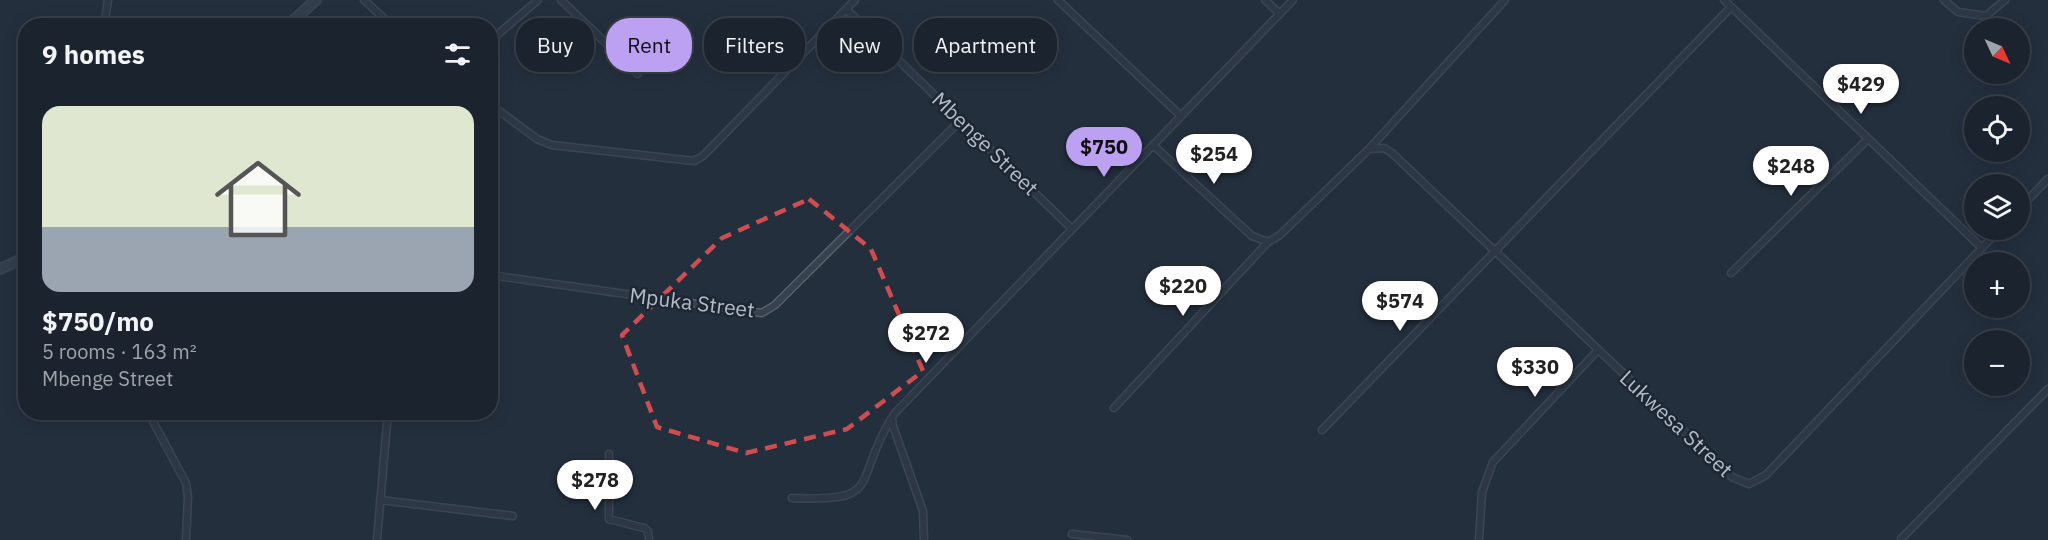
<!DOCTYPE html>
<meta charset="utf-8">
<style>
:root{--surface:#1b232e;--page:#242b36;--text:#f1f3f6;--muted:#a0a4aa;--line:#39404a;--accent:#bca0f2}
body{margin:0;font-family:"IBM Plex Sans",sans-serif;background:var(--page);color:var(--text);height:100vh;display:flex;flex-direction:column;font-size:22px;white-space:nowrap}
*{box-sizing:border-box;margin:0}
p{font-size:20px;color:var(--muted)}
.icon{flex:none;width:33px;height:33px;fill:none;stroke:currentColor;stroke-width:2;stroke-linecap:round;stroke-linejoin:round}
.map{position:relative;flex:1;overflow:hidden}
.side{position:absolute;left:18px;top:18px;width:480px;height:402px;display:flex;flex-direction:column;background:var(--surface);border-radius:24px;box-shadow:0 3px 15px #0003,0 0 0 2px var(--line)}
.side>*{flex:none}
.top-card{position:absolute;left:516px;top:18px;width:570px;height:54px;display:flex;gap:12px}
.needle{width:39px;rotate:134deg}
.tools{position:absolute;left:1964px;top:18px;display:grid;gap:12px}
.tools a{display:grid;place-items:center;width:66px;height:66px;border-radius:50%;background:var(--surface);box-shadow:0 3px 15px #0003,0 0 0 2px var(--line);font-size:30px}
.price{position:absolute;translate:-50% -51px;padding:0 14px;border-radius:21px;background:#fff;color:#222;font-size:20px;line-height:39px;filter:drop-shadow(0 2px 3px #0008)}
.price::after{content:'';position:absolute;left:50%;top:36px;width:18px;height:14px;margin-left:-9px;background:inherit;clip-path:polygon(0 0,100% 0,50% 100%)}
.price.current{background:var(--accent);color:#111}
ul{padding:0;list-style:none}
li{display:grid;align-content:center;gap:12px;height:318px;padding:0 24px}
li span{display:grid;place-items:center;height:186px;border-radius:18px;color:#555}
li>.icon{margin-inline-start:auto}
span .icon{width:108px;height:108px;fill:#fffc;stroke-width:1}
li b{font-size:26px}
h2{display:flex;justify-content:space-between;align-items:center;height:72px;padding:0 24px;font-size:26px}
.chip{padding:0 21px;border-radius:24px;background:var(--surface);box-shadow:0 3px 15px #0003,0 0 0 2px var(--line);font-size:21px;line-height:54px}
.chip.current{background:var(--accent);color:#111}
.map>svg:first-child{display:block}
</style>
<div class="map">
<svg width="2048" height="540" viewBox="0 0 2048 540">
<rect width="100%" height="100%" fill="#242f3e"/>
<g fill="none" stroke-linecap="round" stroke-linejoin="round">
<defs>
<path id="street" d="M364,0L392,26
M561,0L638,74
M1058,0L1181,116
M1265,0L1280,14
M1724,0L1982,248
M1944,0L1958,12L1986,16L2005,0
M846,9L1072,229
M104,26L108,0
M490,41L538,0
M490,104L537,139L552,145L694,161L703,156L855,0
M1153,145L1252,236L1268,242
M1369,149L1384,148L1392,153L1732,477L1749,484L1766,475L1999,230
M2019,209L2048,179
M1731,273L1868,139
M490,275L762,313L775,305L961,120
M1114,408L1268,242L1280,235L1369,149L1505,0
M148,412L186,483L188,497L186,540
M1322,430L1731,7
M609,454V519L644,528L648,531L649,540
M792,498C885,502 852,483 891,419
M380,500L513,516
M1072,534L1127,540
M1901,539L2048,389
M377,540L388,412
M924,540L923,511L893,426L892,418L895,413L1293,0
M1479,540L1482,492L1493,462L1597,351"/>
<path id="secondary" d="M287,26L316,0
M0,269L26,257"/>
</defs>
<use href="#street" stroke="#565f6c" stroke-width="9"/>
<use href="#secondary" stroke="#565f6c" stroke-width="12"/>
<use href="#street" stroke="#38414e" stroke-width="6"/>
<use href="#secondary" stroke="#465061" stroke-width="9"/>
</g>
<path d="M0 0H2048V540H0ZM809,199L871,249L923,371L847,429L746,453L657,427L622,335L722,238Z" fill="#242f3e" fill-opacity=".55" fill-rule="evenodd"/>
<path fill="none" stroke="#ce4d50" stroke-width="4.5" stroke-dasharray="12 8" stroke-linejoin="round" d="M809,199L871,249L923,371L847,429L746,453L657,427L622,335L722,238Z"/>
<g text-anchor="middle" stroke-width="5" stroke-linejoin="round" paint-order="stroke">
<g font-size="21" fill="#b4bcc9" stroke="#1d2633">
<text transform="translate(985 144) rotate(44)" y="7">Mbenge Street</text>
<text transform="translate(692 303) rotate(7)" y="7">Mpuka Street</text>
<text transform="translate(1676 424) rotate(43)" y="7">Lukwesa Street</text>
</g>
</g>
</svg>
<div class="tools">
<a><svg class="needle" viewBox="-14 -14 28 28"><path d="M0-13l5 13h-10z" fill="#e53935"/><path d="M0 13l5-13h-10z" fill="#a0a4aa"/></svg></a>
<a><svg class="icon" aria-label="locate" viewBox="0 0 24 24"><circle cx="12" cy="12" r="6"/><path d="M12 2v4M12 18v4M2 12h4M18 12h4"/></svg></a>
<a><svg class="icon" aria-label="layers" viewBox="0 0 24 24"><path d="M12 4l9 5-9 5-9-5zM3 14l9 5 9-5"/></svg></a>
<a>+</a>
<a>−</a>
</div>
<b class="price" style="left:1861px;top:115px">$429</b>
<b class="price current" style="left:1104px;top:178px">$750</b>
<b class="price" style="left:1214px;top:185px">$254</b>
<b class="price" style="left:1791px;top:197px">$248</b>
<b class="price" style="left:1183px;top:317px">$220</b>
<b class="price" style="left:1400px;top:332px">$574</b>
<b class="price" style="left:926px;top:364px">$272</b>
<b class="price" style="left:1535px;top:398px">$330</b>
<b class="price" style="left:595px;top:511px">$278</b>
<div class="top-card">
<a class="chip">Buy</a>
<a class="chip current">Rent</a>
<a class="chip">Filters</a>
<a class="chip">New</a>
<a class="chip">Apartment</a>
</div>
<section class="side">
<h2>9 homes<svg class="icon" aria-label="filters" viewBox="0 0 24 24"><path d="M4 7h16M4 17h16"/><circle cx="9" cy="7" r="2"/><circle cx="15" cy="17" r="2"/></svg></h2>
<ul>
<li><span style="background:linear-gradient(#dfe7d0 65%,#9aa5b1 0)"><svg class="icon" aria-label="home" viewBox="0 0 24 24"><path d="M3 11l9-7 9 7M6 9v11h12V9"/></svg></span><div><b>$750/mo</b><p>5 rooms · 163 m²</p><p>Mbenge Street</p></div></li>
</ul>
</section>
</div>
